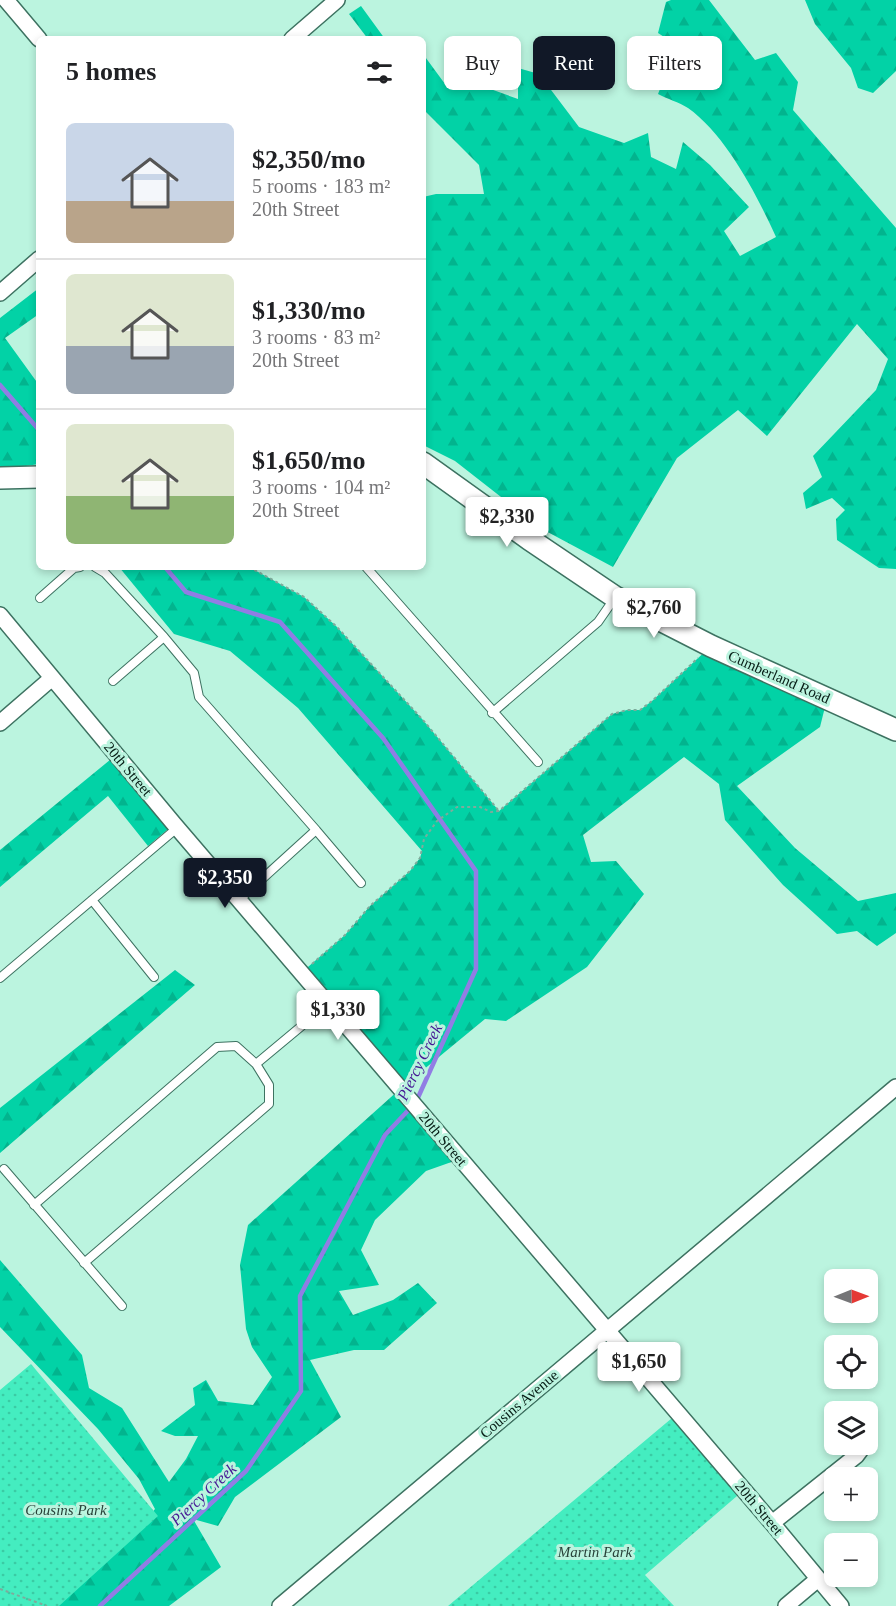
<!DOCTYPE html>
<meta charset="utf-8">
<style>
:root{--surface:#fff;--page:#f6f6f6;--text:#202124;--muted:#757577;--line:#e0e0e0;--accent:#111827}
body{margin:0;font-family:"Times New Roman",serif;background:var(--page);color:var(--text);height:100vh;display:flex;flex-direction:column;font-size:22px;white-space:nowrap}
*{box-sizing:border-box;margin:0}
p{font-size:20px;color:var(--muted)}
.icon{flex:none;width:33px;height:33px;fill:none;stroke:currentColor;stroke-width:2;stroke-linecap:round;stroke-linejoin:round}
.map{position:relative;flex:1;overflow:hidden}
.side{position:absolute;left:36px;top:36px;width:390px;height:534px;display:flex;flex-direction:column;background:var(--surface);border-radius:9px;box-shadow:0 3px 9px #0003}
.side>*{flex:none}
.banner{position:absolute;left:444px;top:36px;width:362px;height:54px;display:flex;gap:12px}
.needle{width:39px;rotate:89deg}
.buttons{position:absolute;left:824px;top:1269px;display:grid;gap:12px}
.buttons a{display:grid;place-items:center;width:54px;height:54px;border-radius:9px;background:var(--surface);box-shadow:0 3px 9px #0003;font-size:30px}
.price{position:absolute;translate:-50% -51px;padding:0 14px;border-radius:6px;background:#fff;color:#222;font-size:20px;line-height:39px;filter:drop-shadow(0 2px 3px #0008)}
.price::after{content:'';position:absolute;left:50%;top:36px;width:18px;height:14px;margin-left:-9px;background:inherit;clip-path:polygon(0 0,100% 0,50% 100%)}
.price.selected{background:var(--accent);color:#fff}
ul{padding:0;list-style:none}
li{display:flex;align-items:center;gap:18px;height:150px;padding:0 30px}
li+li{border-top:2px solid var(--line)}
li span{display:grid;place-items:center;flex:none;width:168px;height:120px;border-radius:9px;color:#555}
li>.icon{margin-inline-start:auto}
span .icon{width:72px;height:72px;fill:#fffc;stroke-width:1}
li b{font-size:26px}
h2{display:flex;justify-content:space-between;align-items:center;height:72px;padding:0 30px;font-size:26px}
.chip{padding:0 21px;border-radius:9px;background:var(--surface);box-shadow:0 3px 9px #0003;font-size:21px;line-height:54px}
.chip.selected{background:var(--accent);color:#fff}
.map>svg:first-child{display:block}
</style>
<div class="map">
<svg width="896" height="1606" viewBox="0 0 896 1606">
<defs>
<pattern id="forest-firs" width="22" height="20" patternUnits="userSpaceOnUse" patternTransform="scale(1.5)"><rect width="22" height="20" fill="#02d2a6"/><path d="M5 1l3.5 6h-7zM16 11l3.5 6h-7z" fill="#02b48e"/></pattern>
<pattern id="park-dots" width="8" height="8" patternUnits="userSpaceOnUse" patternTransform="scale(1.5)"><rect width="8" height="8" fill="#44edc0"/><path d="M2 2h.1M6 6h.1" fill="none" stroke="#3acba4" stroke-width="1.8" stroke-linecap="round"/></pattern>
</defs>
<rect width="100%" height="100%" fill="#bbf4df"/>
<path fill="url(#forest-firs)" d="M671,0H709L755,60L776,53L798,82L793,110L896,228V569L879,568L837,540L836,519L845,510L832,498L806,509L803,493L822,477L813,456L876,390L888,359L857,324L767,436L738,410L677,458L613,567L542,529L455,461L423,445V197L436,194H484L479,165L423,109V54L445,84L471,82L518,99V68L539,74L579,127L624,143L648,133L651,157L676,169L683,142L710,165L749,207L724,231L740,256L776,237C757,195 726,135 688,108C679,102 667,99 658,94L666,74L689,76L678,46L658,33L666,2Z
M805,0H896V71L873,93L858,88L851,68L815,24Z
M361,6L385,39H368L349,14Z
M39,288V314L5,338L39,385V464L0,470V318Z
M119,567H249L304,597L336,626L423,720L499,811L612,714L627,710H640L652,701L711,646L827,699L820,727L737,786L795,848L858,901L896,893V933L877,946L857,931L837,934L783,885L725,820L719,784L684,757L583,835L591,862L616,861L644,894L587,967L506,1021L485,1019L400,1089L460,1159L426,1171L375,1220L361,1250L379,1285L339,1291L353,1315L393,1300L418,1283L437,1303L384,1350H354L310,1360L341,1417L235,1497L218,1526L193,1519L221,1567L169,1606H58L128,1542L155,1509L139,1479L98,1429L0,1327V1260L82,1355L89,1388L122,1408L169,1482L186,1459L198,1436H175L161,1431L195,1405L193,1388L206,1380L218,1401L253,1405L272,1377L252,1347L246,1329L240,1265L248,1225L400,1089L301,973L345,935L370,906L410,871L420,858L422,851L298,708L230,651L174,634Z
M116,755L174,824L148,846L108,796L0,887V850Z
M175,970L195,985L0,1153V1108Z"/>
<path fill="url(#park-dots)" d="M31,1364L158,1516L59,1606H0V1390Z
M678,1413L744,1490L645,1575L674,1606H448Z"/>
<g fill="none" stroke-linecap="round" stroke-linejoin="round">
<path stroke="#917de4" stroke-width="4.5" d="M0,385L39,430
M100,1606L246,1471L301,1391L300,1296L385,1135L416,1102L476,969V871L383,738L280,622L186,592L165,567"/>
<defs>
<path id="lane" d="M95,567L105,573L164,637
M366,567L538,762
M40,598L74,568L80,567
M113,681L164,637L194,673L199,697L316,830
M492,713L598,622L614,599
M92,900L154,977
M239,900L316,830L361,883
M0,978L177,828
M256,1064L328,1004
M4,1169L122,1306
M34,1205L217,1047L236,1046L256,1064L269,1085V1104L84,1263"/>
<path id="street" d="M6,0L39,39
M292,39L337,0
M0,293L39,259
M0,615L174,824L772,1523L841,1606
M0,723L52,678
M772,1523L856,1456L865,1444
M280,1606L896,1087
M786,1606L818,1579"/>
<path id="secondary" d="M423,463L529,539L615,597L711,646L896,730
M0,478L39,477"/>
</defs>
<use href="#lane" stroke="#3d7261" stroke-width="10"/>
<use href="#street" stroke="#3d7261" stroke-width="18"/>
<use href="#secondary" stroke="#3d7261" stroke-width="24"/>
<path stroke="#7eab9b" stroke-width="2" stroke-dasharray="3 3" stroke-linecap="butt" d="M249,567L304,597L336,626L423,720L499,811
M312,964L345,935L370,906L410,871L420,858L424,839L437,821L457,807H480L491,812L499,811L612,714L627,710H640L652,701L698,658
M0,1589L47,1606"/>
<use href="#lane" stroke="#fff" stroke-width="8"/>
<use href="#street" stroke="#fff" stroke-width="15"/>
<use href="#secondary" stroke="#fff" stroke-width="21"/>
</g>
<g text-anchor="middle" stroke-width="6" stroke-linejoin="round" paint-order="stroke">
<g font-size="15" fill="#061c15" stroke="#bbf4df">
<text transform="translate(779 677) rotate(24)" y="5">Cumberland Road</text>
<text transform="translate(128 769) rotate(50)" y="5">20th Street</text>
<text transform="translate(443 1139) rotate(50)" y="5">20th Street</text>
<text transform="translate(519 1404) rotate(-40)" y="5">Cousins Avenue</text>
<text transform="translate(759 1508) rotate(50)" y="5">20th Street</text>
</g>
<g font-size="15" font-style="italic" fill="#284239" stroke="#bbf4df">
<text x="66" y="1515">Cousins Park</text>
<text x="595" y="1557">Martin Park</text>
</g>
<g font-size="16" font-style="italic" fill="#451994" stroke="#bbf4df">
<text transform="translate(419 1062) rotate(-64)" y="6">Piercy Creek</text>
<text transform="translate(203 1494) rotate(-43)" y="6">Piercy Creek</text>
</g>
</g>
</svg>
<div class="buttons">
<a><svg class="needle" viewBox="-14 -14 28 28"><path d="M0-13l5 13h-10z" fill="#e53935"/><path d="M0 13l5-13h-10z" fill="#757577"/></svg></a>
<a><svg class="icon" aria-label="locate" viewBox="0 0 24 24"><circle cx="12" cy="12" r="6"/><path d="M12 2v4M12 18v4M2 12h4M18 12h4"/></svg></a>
<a><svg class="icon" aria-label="layers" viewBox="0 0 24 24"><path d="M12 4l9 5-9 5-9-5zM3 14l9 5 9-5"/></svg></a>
<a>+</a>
<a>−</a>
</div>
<b class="price" style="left:507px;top:548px">$2,330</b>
<b class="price" style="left:654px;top:639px">$2,760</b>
<b class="price selected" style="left:225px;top:909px">$2,350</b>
<b class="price" style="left:338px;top:1041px">$1,330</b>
<b class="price" style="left:639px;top:1393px">$1,650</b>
<div class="banner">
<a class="chip">Buy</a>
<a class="chip selected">Rent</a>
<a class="chip">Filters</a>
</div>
<section class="side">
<h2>5 homes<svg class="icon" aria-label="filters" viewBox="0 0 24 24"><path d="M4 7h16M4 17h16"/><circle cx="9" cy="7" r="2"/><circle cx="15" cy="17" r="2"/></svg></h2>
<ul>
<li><span style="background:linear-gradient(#c9d6e8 65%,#b9a48a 0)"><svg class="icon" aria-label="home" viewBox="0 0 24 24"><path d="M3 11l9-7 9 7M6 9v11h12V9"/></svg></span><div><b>$2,350/mo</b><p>5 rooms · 183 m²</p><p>20th Street</p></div></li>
<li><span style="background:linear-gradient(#dfe7d0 60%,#9aa5b1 0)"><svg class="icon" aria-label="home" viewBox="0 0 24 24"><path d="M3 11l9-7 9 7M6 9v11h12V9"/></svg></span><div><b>$1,330/mo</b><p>3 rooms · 83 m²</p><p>20th Street</p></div></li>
<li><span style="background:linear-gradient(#dfe7d0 60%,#8fb573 0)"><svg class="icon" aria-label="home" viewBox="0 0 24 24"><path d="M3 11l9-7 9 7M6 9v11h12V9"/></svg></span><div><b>$1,650/mo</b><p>3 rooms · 104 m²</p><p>20th Street</p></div></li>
</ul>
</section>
</div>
